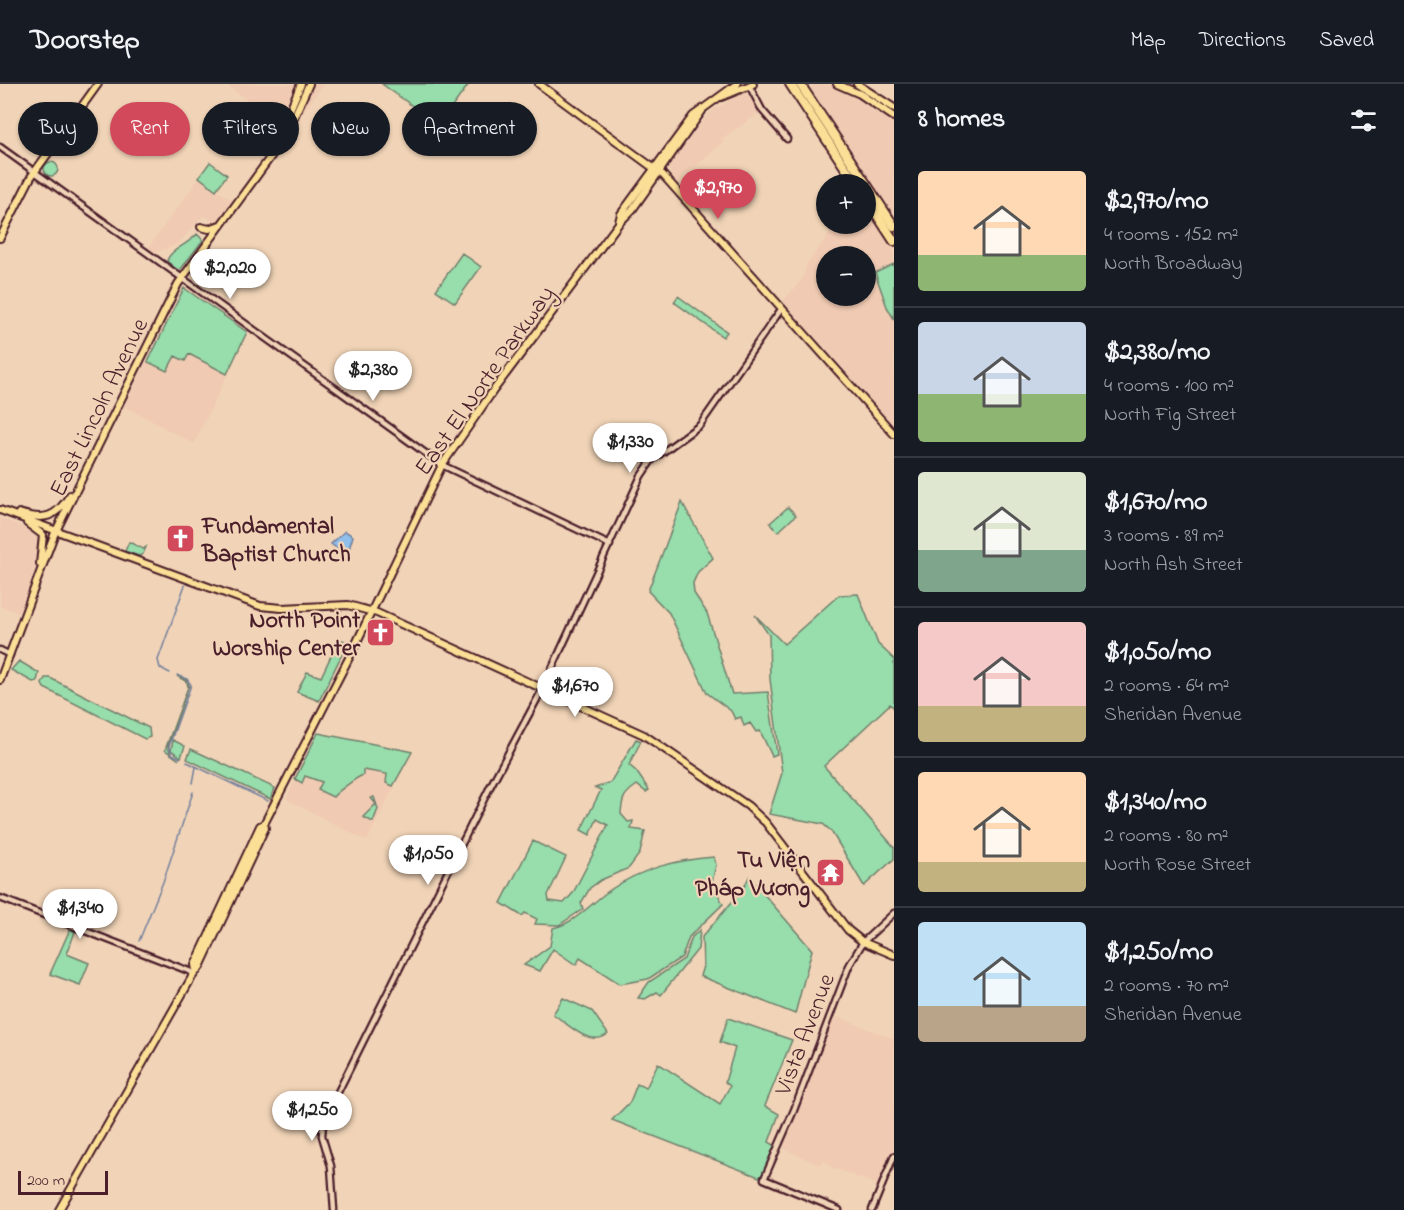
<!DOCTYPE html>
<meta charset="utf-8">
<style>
:root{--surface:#171b24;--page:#242831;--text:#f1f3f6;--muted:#9ea1a6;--line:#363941;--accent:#d1495b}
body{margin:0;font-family:"Indie Flower",sans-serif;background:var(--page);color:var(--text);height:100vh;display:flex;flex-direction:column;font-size:22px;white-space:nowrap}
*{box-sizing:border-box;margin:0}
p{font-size:20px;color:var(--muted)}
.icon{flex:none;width:33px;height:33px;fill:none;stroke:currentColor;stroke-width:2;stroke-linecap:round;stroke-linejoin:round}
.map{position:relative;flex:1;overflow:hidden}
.sheet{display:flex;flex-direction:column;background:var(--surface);width:510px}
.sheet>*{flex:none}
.hud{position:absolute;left:18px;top:18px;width:570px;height:54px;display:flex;gap:12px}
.controls{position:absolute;left:816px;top:90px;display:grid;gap:12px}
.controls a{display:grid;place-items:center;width:60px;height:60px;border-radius:50%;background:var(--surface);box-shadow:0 2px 4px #0004;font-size:30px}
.scale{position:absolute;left:18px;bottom:15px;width:90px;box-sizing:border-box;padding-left:6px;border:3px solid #4a1f2b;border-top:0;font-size:16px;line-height:21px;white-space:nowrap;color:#4a1f2b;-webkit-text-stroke:4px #f1d4b7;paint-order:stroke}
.price{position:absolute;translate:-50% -51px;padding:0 14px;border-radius:21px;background:#fff;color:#222;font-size:20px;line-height:39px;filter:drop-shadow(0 2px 3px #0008)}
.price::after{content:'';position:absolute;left:50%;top:36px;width:18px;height:14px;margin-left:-9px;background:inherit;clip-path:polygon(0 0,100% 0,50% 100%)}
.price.current{background:var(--accent);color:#fff}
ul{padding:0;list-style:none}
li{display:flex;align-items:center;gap:18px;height:150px;padding:0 24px}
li+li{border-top:2px solid var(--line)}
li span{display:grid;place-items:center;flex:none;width:168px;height:120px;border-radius:6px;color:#555}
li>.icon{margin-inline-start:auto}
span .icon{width:72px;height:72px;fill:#fffc;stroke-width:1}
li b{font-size:26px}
h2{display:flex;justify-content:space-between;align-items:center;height:72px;padding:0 24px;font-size:26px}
.tag{padding:0 21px;border-radius:27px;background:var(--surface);box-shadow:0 2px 4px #0004;font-size:21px;line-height:54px}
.tag.current{background:var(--accent);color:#fff}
header{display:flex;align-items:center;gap:36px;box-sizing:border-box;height:84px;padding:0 30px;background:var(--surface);border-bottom:2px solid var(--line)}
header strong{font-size:28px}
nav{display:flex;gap:33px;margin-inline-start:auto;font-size:21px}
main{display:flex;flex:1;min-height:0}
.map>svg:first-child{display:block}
</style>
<header>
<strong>Doorstep</strong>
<nav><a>Map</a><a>Directions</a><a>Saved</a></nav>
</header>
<main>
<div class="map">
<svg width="894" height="1126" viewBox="0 0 894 1126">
<rect width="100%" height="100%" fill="#f1d4b7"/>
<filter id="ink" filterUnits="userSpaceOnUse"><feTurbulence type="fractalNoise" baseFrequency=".0167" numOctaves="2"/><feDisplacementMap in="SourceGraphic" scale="12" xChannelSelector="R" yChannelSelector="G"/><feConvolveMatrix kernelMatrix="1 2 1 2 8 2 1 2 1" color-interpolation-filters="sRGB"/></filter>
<g filter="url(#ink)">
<path fill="#f0cab2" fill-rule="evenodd" d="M225,0H324L290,46Z
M812,0H850L894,28V136L824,29L811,6Z
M745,7L761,28L723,54L724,57L677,99L667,83L689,52L713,26Z
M199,94L233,117L216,140L204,131L178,160L155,169L148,164Z
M866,125L894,167V342L783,217L802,195L807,180L837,140H866ZM826,172H866V212H826Z
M186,204L247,250L194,360L124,322L183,205Z
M0,434L39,449L40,452L35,489L21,530L0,522Z
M318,649L412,668L367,757L286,715Z
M838,933L894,955V1066L880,1102L833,1084L821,1074L823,1077L819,1081L783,1064L834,935Z"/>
<path fill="#97deac" stroke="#707e6c" stroke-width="1.5" d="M382,0H469L439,41Z
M44 85a7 7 0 1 1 14 0a7 7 0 1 1-14 0Z
M210,78L227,91L216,106L199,93Z
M197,150L203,156L181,185L177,186L167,177C170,165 188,161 197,150Z
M462,169L481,183L455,219L436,206Z
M894,180V235L887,223L875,189Z
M184,204L247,248L227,290L189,270L185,277L175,272L167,287L148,278Z
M678,212L727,248L723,253L674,218Z
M682,418L713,474L698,488L693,499L694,509L707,529L732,610L768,608L777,670L772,672L760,647L756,648L750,639L744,642L741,633L735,635L731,627L707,609L669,529L648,507Z
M788,423L796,431L778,448L770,439Z
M129,458L143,465L146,463L143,470L139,472L125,467Z
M858,510L878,560L894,575V624L890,620L824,682L894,763V775L864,802L831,747L823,740L769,730L782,689L770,595L769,551L755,531L784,560L839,511Z
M339,555L348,558L319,617L297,608L307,588L321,593Z
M19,577L39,589L37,597L33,598L11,586Z
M177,592L186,596L189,601L168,662L170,669L179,676L165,666L188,603L187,598Z
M45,594H50L149,644L150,653L145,655L44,604L42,600Z
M318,649L409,667L412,668L393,702L386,699L387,690L363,686V691C357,693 337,708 333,713L318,706L322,698L305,692L302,699L295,695Z
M636,655L641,657L629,681L636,687L649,706L646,708L637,701C624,710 622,714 621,730L628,738L633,737L631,745L645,747L640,769L629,784L601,796L590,804L581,819L583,825L559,841L535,840L537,835L525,829L522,832L501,819L533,757L566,773L548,811L549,817L564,819L573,809L608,741L597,735L590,751L581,746L601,706L595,704L610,699Z
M173,656L185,662L181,673L171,666Z
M191,665L275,704L270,715L187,675Z
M374,713L378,725L373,738L363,733L376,720L371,714Z
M714,773L716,781L712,798L723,820L689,853L682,873L648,895L620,900L580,874L576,881L553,865L540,887L524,881L550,862L553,844C576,839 591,819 610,806C642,784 676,776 714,773Z
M749,793L812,866L795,930L700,892L703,882L702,853L743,805Z
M71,843L76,845L67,870L89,879L80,901L50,890Z
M700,846L698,865L661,911L657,908L645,915L638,914L649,898L684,875L692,853Z
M563,914L592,927L608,950C590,964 569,941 553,930Z
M728,934L792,956L765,1022L779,1030L769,1058L776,1062L764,1091L759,1093L612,1036L630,1018L637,1000L646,1004L658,979L720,1020L730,1002L725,998L735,964L720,958Z"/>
<path fill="#8fbfea" stroke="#737f9e" stroke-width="1.5" d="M345,447L353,452L347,472L331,460Z"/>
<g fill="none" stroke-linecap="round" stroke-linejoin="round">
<path stroke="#737f9e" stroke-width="1.5" d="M170,589L160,584L158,576L185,501
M177,591L187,595L191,601L169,662L172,670L180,674
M187,678L268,717
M193,699L196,683
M139,857L163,798L193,708"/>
<defs>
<path id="minor" d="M749,1L762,26L787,55
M0,63L442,381L610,461
M0,566L10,571
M0,814L194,889
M334,1126L331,1082L322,1052L323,1038L490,703L542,606L641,392L652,376L700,341L782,224
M839,1126L764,1095L794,1026L849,882L863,858L894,829
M872,1126L894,1072"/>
<path id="major" d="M539,0L663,91L894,350
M837,0L860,10L894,33
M857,0L894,24
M721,13L753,0
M267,58L271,69
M274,63L301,0
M619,138L621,130L693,32L737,0
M201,143L209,145L220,141
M0,154L31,93L98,0
M0,426L260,522L282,524L348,521L377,529L644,651L748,722L764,737
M19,429C44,437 56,434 70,411
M27,439L43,451L40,480
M0,596L54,451L178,200L285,53L309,0
M766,739L848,846L863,858L894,871
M196,886L195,881L260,742L264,740L352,568L442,381L493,307L619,139L632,126L702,27
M59,1126L192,893L200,883L265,744L264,740"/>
<path id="highway" d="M790,0L856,100
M800,0L894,142
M866,114L894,157"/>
</defs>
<use href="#minor" stroke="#4a1f2b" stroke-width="9"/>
<use href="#major" stroke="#4a1f2b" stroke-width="10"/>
<use href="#highway" stroke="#4a1f2b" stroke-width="12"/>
<use href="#minor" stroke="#f1d4b7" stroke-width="4.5"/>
<use href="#major" stroke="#fbdf96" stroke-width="6"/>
<use href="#highway" stroke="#fbdf96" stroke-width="8"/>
</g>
</g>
<defs>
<symbol id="church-square" viewBox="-11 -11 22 22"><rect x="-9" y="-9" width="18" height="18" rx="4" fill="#d1495b" stroke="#f1d4b7"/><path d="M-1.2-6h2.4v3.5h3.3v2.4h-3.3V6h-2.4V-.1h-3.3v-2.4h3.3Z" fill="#fff"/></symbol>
<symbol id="temple-square" viewBox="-11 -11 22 22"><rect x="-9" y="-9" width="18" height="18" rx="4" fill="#d1495b" stroke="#f1d4b7"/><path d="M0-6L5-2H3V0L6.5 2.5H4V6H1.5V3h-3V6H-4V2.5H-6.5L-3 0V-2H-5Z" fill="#fff"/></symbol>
</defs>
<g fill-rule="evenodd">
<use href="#church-square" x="164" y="438" width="33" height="33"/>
<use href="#church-square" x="364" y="532" width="33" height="33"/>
<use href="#temple-square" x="814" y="772" width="33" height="33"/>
</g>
<g text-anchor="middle" stroke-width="4.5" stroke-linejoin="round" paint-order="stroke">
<g font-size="24" fill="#4a1f2b" stroke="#f1d4b7">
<text transform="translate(484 296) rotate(-55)" y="8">East El Norte Parkway</text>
<text transform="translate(98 323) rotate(-64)" y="8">East Lincoln Avenue</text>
<text transform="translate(804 950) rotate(-69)" y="8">Vista Avenue</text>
</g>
<g font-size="24" font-weight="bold" fill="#4a1f2b" stroke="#f1d4b7" text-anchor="end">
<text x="202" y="449" text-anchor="start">Fundamental<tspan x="202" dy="28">Baptist Church</tspan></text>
<text x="360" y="543">North Point<tspan x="360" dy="28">Worship Center</tspan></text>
<text x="810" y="783">Tu Viện<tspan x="810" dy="28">Pháp Vương</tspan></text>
</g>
</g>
</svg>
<div class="controls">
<a>+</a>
<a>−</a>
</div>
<div class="scale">200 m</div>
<b class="price current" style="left:718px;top:136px">$2,970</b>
<b class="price" style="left:230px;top:216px">$2,020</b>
<b class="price" style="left:373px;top:318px">$2,380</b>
<b class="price" style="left:630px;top:390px">$1,330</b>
<b class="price" style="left:575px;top:634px">$1,670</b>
<b class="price" style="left:428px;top:802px">$1,050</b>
<b class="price" style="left:80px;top:856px">$1,340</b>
<b class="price" style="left:312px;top:1058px">$1,250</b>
<div class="hud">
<a class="tag">Buy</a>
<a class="tag current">Rent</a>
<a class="tag">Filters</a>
<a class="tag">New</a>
<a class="tag">Apartment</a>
</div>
</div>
<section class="sheet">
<h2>8 homes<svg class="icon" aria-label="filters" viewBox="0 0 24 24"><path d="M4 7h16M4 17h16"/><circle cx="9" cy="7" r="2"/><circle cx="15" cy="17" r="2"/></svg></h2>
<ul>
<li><span style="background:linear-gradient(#ffd9b3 70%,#8fb573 0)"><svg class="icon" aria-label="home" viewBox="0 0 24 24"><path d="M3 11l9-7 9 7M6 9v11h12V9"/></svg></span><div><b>$2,970/mo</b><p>4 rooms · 152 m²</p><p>North Broadway</p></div></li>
<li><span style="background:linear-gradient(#c9d6e8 60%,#8fb573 0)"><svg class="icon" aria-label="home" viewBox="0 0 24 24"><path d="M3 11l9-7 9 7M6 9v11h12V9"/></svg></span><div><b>$2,380/mo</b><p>4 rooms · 100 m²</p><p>North Fig Street</p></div></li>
<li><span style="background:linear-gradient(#dfe7d0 65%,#7fa58c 0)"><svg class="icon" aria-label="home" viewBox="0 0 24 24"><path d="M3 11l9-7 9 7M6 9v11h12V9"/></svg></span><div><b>$1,670/mo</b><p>3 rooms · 89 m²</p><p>North Ash Street</p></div></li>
<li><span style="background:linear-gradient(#f6c9c9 70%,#c2b280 0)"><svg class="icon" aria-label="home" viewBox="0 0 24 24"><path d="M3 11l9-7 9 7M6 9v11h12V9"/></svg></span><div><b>$1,050/mo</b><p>2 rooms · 64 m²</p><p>Sheridan Avenue</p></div></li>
<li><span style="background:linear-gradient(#ffd9b3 75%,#c2b280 0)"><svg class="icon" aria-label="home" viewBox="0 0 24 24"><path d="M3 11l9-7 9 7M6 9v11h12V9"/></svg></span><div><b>$1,340/mo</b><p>2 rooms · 80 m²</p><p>North Rose Street</p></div></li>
<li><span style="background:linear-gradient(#bfe0f5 70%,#b9a48a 0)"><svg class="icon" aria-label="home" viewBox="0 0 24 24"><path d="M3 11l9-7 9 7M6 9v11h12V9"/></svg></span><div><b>$1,250/mo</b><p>2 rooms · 70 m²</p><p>Sheridan Avenue</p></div></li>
</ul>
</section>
</main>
